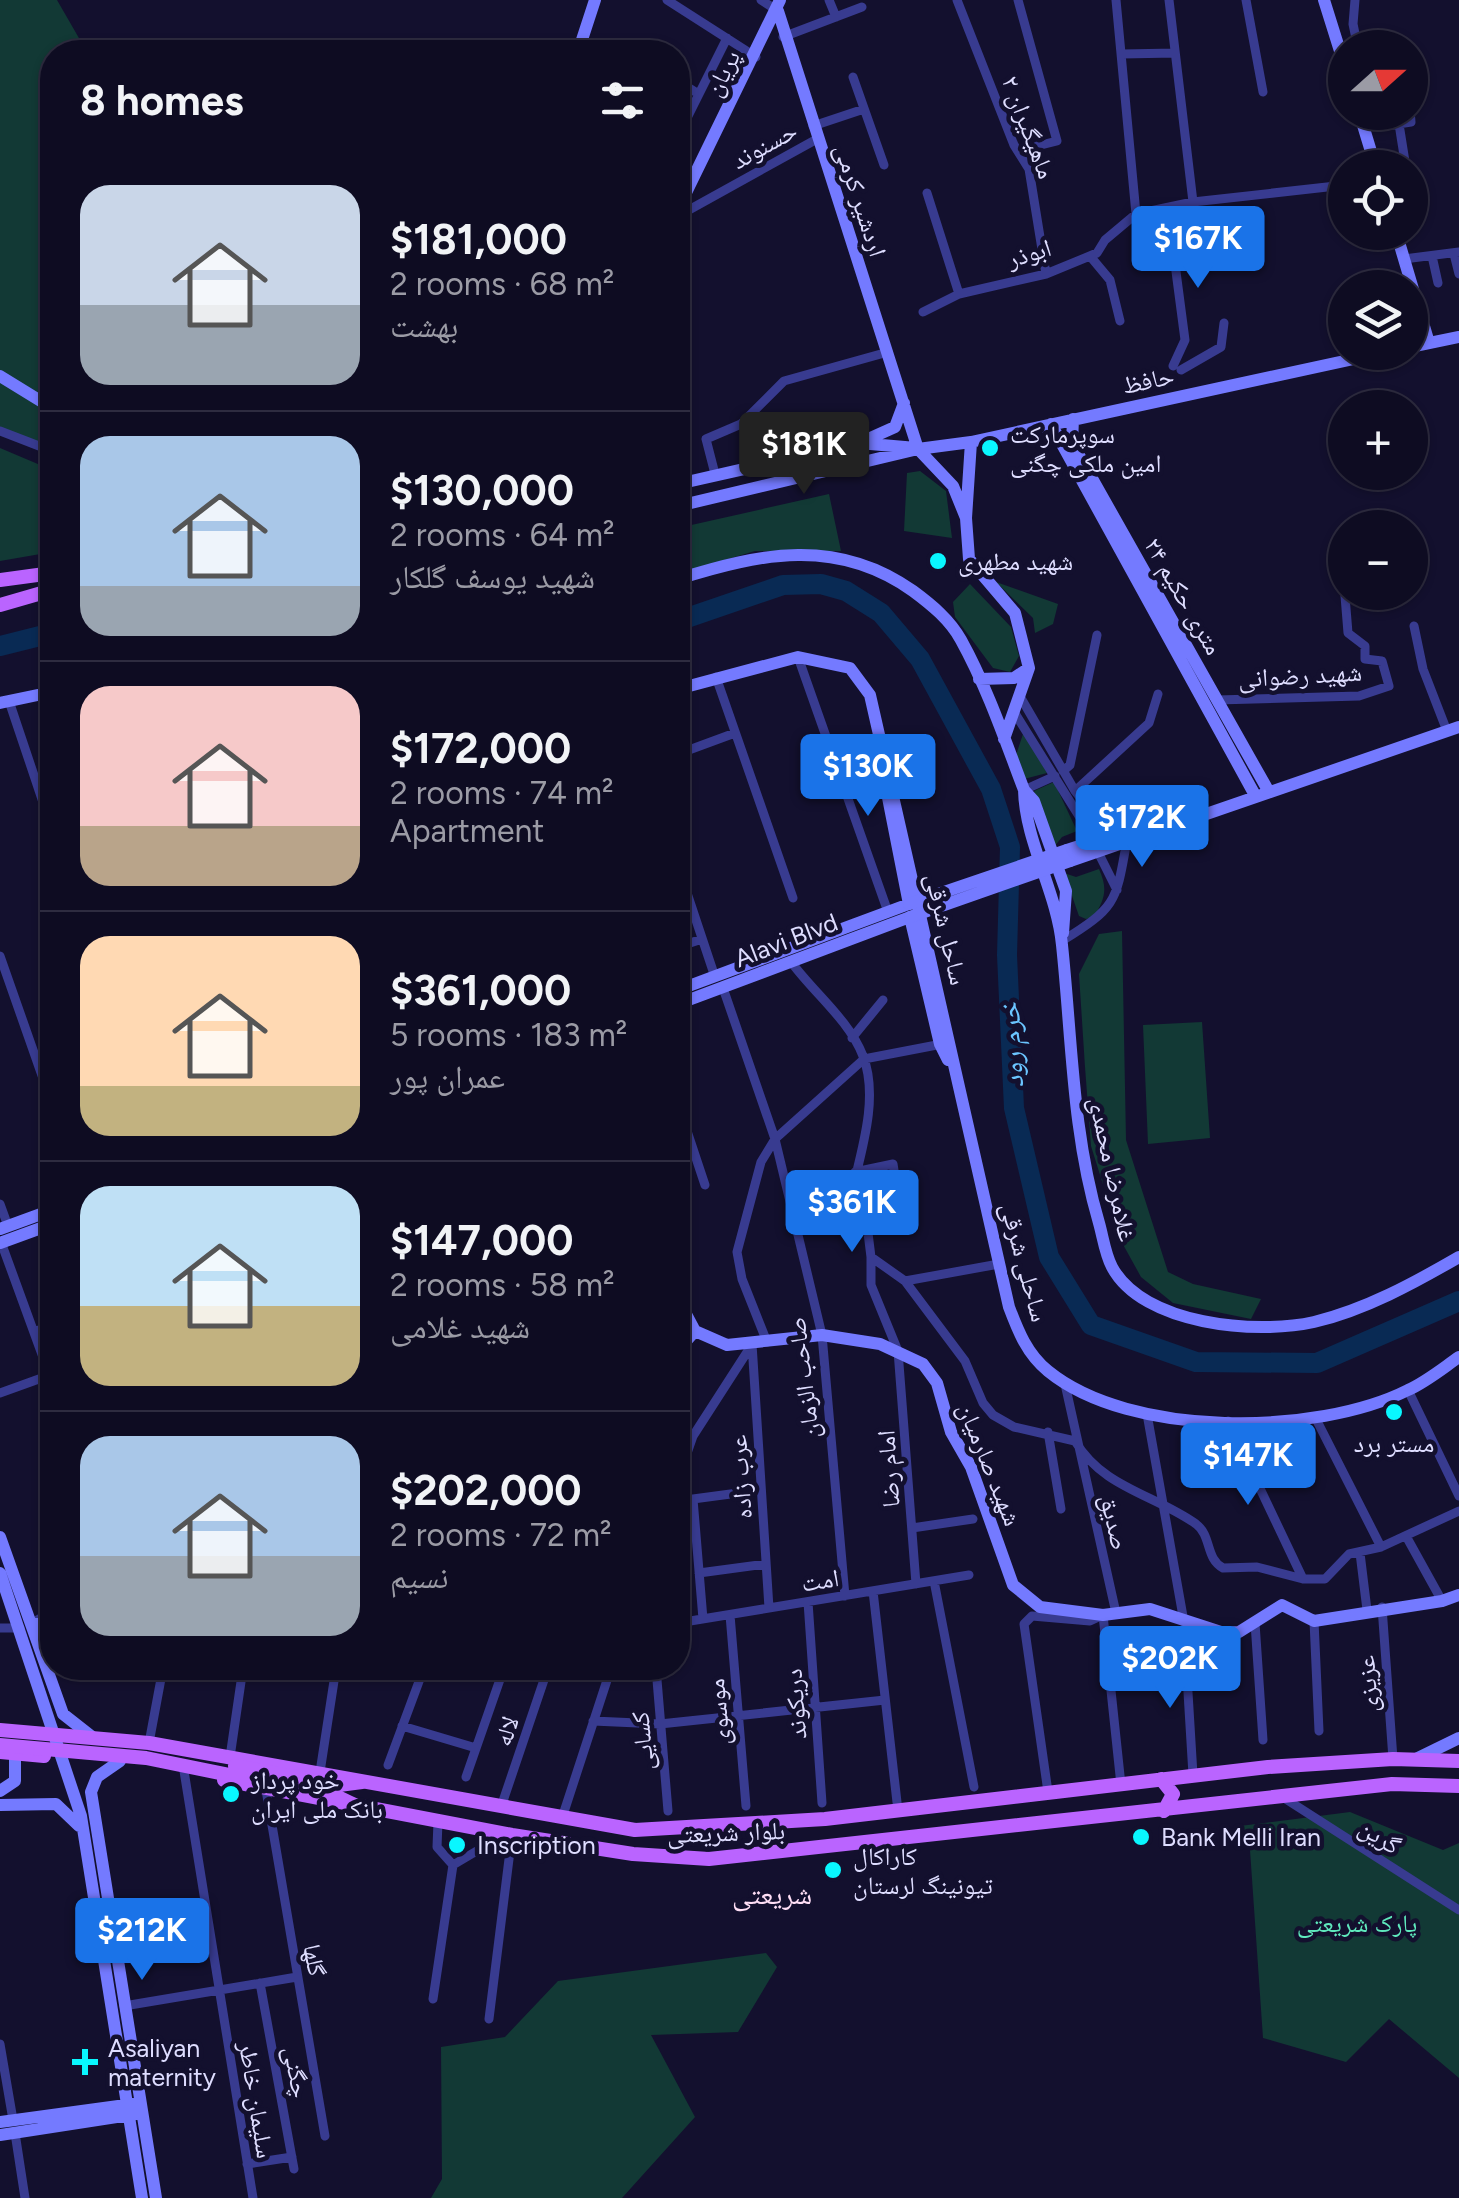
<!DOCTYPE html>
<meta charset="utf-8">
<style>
:root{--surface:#0e0c22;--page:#17152a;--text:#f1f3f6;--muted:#9b9ba5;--line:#2e2c40;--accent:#1a73e8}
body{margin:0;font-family:Figtree,"Noto Naskh Arabic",sans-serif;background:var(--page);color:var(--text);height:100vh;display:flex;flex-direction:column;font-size:38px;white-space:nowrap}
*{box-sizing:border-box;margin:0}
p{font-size:32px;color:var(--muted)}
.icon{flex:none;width:55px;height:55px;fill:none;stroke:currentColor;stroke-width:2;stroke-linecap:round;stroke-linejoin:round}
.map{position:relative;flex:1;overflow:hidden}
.drawer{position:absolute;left:40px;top:40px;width:650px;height:1640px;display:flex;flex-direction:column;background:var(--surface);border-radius:40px;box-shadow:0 2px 8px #0004,0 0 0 2px var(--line)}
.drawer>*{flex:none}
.needle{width:65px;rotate:69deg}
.fabs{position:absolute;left:1328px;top:30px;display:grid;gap:20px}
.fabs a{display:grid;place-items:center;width:100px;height:100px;border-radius:50%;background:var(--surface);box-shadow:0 2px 8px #0004,0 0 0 2px var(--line);font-size:50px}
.price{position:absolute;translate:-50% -85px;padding:0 22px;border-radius:10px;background:var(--accent);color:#fff;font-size:32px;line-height:65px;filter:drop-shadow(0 2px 5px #0008)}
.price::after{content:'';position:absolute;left:50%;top:60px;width:30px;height:22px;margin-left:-15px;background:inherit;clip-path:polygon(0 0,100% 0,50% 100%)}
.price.selected{background:#222;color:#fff}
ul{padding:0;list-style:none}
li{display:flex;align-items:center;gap:30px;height:250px;padding:0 40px}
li+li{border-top:2px solid var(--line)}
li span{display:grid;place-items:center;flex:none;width:280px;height:200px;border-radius:30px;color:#555}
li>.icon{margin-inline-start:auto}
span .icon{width:120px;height:120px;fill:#fffc;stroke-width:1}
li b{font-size:42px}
h2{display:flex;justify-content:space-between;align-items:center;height:120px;padding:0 40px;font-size:42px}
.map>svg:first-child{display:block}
</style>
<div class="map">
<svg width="1459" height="2198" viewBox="0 0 1459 2198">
<rect width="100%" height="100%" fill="#13102e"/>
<path fill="#123935" d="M0,0H57L87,52H52V452L0,429Z
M0,448L52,470V552L0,561Z
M920,471L946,491L952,538L904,531L907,473Z
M829,494L841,551H755L678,574V528Z
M996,582L1058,604L1053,624L1035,633L1033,618Z
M970,584L1011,627L1019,656L1010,672L993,668L955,617L953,602Z
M1024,731L1047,773L1024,779L1016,755Z
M1054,782L1077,831L1062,837L1054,847L1034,791Z
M1099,869C1108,889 1105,898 1094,917L1086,919L1079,916L1064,873L1076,877Z
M1122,931L1126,1140L1168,1272L1193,1284L1261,1299L1251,1319L1173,1303L1141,1277L1120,1239L1091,1146L1085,1067L1079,974L1099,934Z
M1202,1022L1210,1138L1148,1144L1143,1025Z
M1350,1812L1443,1850L1459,1843V2078L1389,2019L1346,2062L1263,2038L1250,1850L1240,1826Z
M766,1953L777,1967L738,2032L651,2035L695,2117L622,2198H431L442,2179L441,2047L505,2037L558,1981Z"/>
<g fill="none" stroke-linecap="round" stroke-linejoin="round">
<path stroke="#092a54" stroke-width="20" d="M678,621L783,585L821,584L846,591L881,613L920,659L991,789L1010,847L1007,955L1014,1108L1049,1257L1091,1325L1196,1362L1317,1363L1459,1301
M0,646L52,633"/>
<path stroke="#383b90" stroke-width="9" d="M667,0L756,57
M761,0L778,11
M829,0L836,17
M957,0L1014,145L1029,169L1046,274
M1018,0L1057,141L1037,146L1029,169
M1116,0L1136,214
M1169,0L1193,202L1175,264L1185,340L1173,366
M1246,0L1263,92
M1355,0L1353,24L1358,48
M783,37L862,7
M1403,46V48
M1122,54L1175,53
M853,77L884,165
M678,81L697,93
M1376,112L1379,127L1411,122L1410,109
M1399,124L1406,168
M813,126L864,109
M678,136L727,38
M927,193L959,294
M678,216L817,139
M1454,254L1459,274
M1090,256L1110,280L1120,321
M1432,256L1438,283
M1404,259L1459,252
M923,312L959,294L1046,274L1097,253L1105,240L1136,214L1193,202L1345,185
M1181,370L1221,347L1224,323
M0,431L52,451
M715,474L706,439L741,424L784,381L888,352
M1414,626L1423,669L1447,731
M798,657L888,912
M716,677L793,898
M1021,698L1075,791L1109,834
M1217,700L1359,696L1389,686L1382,661L1365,659V646L1348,633L1345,596
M9,701L52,829
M1016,715L1094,840
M678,754L735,733
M1063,771L1070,765L1097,635
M1024,790L1055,776
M1075,791L1149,723L1158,694
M1097,850L1117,890
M678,866L715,977
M1062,941C1117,907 1116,902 1127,840
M678,947L702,939
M0,956L52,1104
M792,963C814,993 849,1020 863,1056C881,1102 857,1163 848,1209L868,1233L871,1257L905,1281L965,1361L983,1403L993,1415L1014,1427L1075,1441
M723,988L775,1139L822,1335L845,1596
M852,1038L883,1000
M678,1104L705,1185
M855,1172L893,1164L902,1220
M0,1204L8,1226
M1,1242L52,1382
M871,1257V1285L898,1351L916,1584
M905,1281L999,1264
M34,1332L52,1325
M767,1342L742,1279L737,1252L761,1162L775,1139L864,1059L942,1044
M752,1344L769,1608
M1065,1384L1116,1613
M1408,1390L1459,1496
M0,1393L50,1375
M1147,1414L1184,1622
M1316,1419L1381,1547
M1228,1421L1303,1579
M1048,1432L1061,1509
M1075,1441C1103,1488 1154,1494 1196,1524C1212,1536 1205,1558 1223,1568L1257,1567L1303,1579H1325L1349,1554L1381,1547L1459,1511
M678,1479L693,1436L751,1346
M693,1499L703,1619
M678,1501L738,1493
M912,1528L973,1519
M1406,1536L1442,1601
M1360,1553L1367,1610
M699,1573L766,1564
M934,1581L974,1787
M873,1591L898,1811
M808,1602L822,1803
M1382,1607L1393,1759
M730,1615L746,1806
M1314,1621L1319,1731
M34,1622L52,1611
M678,1623L969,1575
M1255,1623L1263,1740
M0,1628H20
M1185,1643L1193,1775
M656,1668L668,1811
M593,1721L660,1724L885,1700
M402,1726L476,1748
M149,1743L163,1668
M230,1757L243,1668
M388,1765L424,1668
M184,1771L253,2198
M320,1772L336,1668
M466,1777L504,1668
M266,1790L325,2136
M1048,1792L1024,1624L1032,1616L1090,1621L1103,1615L1121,1785
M1281,1796L1459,1910
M501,1807L548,1668
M562,1818L611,1668
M438,1822L437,1847L453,1865
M453,1865L480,1849L488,1830
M260,1983L294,2169
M433,1999L453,1865
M124,2006L297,1977
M489,2019L512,1835
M0,2044L13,2120
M15,2133L25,2198
M247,2164L292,2157"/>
<path stroke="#747aff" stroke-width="12" d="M1324,0L1345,67
M778,11L918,449L953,486L966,518
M578,52L595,0
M1359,112L1376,168
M678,209L780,0
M1396,232L1429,343
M1410,347L1459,337
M0,376L52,408
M1073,419L1072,443L1269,792
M1051,424L1256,797
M866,440L895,427L904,403
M971,442L966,518L969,559L1015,613L1029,668L1004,739
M678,484L859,443L916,448
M678,506L918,449L971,442L1386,352
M678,579C761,553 837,537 913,591C932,605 950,620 961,640C987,687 1005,740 1024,790C1025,842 1057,892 1062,945C1072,1039 1072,1132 1099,1223C1103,1237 1105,1254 1112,1267C1143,1325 1256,1335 1314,1322C1365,1310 1414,1283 1459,1257
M979,679L1014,678L1029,668
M678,689L798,657L850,668L870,695L1009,1307C1018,1331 1027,1354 1048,1371C1130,1438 1317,1436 1408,1390C1426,1382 1443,1368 1459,1357
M0,703L52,692
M1024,790L1034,801L1066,891L1063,933
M1067,850L1199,807
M1070,861L1459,727
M678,990L909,904L880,757
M678,1004L910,917L940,1044L948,1060
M0,1229L52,1210
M0,1243L52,1224
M678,1299L695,1331L727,1345L822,1335L880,1344L923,1364L937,1383L951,1432L971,1467L1013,1585L1040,1607L1103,1615L1150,1609L1224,1633L1239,1632L1282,1605L1314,1621L1442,1601L1459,1595
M678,1350L695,1331
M0,1537L63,1714L91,1736
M0,1573L81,1816L142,2198
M31,1624H52
M1416,1759L1459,1738
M120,1761L97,1777L91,1792L156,2198
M0,1791L15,1781V1753
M0,1805L56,1804L79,1826
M0,2122L133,2104
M0,2135L136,2114"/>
<path stroke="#ba64ff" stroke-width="14" d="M0,580L52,573
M0,605L52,590
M0,1730L149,1743L635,1830L825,1819L1268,1767L1393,1759L1459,1761
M0,1752L44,1756
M1161,1779L1173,1794L1164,1811
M224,1780L512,1835L633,1854L709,1859L1392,1784L1459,1786"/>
<path stroke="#747aff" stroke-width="12" d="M909,904L1067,850
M910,917L1070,861"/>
<path stroke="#ba64ff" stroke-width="14" d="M0,1745L146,1758L338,1797L361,1808
M235,1766L339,1785L362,1782"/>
</g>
<g fill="#09f7ff" stroke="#13102e" stroke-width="4">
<circle cx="990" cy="448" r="10"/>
<circle cx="938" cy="561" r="10"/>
<circle cx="1394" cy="1412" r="10"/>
<circle cx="231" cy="1794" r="10"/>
<circle cx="1141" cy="1837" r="10"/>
<circle cx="457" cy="1845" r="10"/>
<circle cx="833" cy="1870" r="10"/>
<path d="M80 2047h10v10h10v10h-10v10h-10v-10h-10v-10h10z"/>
</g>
<g text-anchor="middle" stroke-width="9" stroke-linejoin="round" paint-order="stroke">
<g font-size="25" fill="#deddff" stroke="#13102e">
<text transform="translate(722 73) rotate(-63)" y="9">پریان</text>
<text transform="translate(1029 127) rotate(69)" y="9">ماهیگیران ۲</text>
<text transform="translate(764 145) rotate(-29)" y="9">حسنوند</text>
<text transform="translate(861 200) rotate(72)" y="9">اردشیر کرمی</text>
<text transform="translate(1029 253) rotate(-17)" y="9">ابوذر</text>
<text transform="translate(1148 380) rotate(-12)" y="9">حافظ</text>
<text transform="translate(1184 596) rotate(60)" y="9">۲۴ متری حکیم</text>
<text transform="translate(1300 675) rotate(-3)" y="9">شهید رضوانی</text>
<text transform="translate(947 929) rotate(77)" y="9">ساحل شرقی</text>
<text transform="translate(786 940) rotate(-21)" y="9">Alavi Blvd</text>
<text transform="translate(1113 1169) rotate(78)" y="9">غلامرضا محمدی</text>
<text transform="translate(1025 1262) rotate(75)" y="9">ساحلی شرقی</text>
<text transform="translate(803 1378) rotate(-97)" y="9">صاحب الزمان</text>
<text transform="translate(990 1464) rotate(68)" y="9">شهید صارمیان</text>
<text transform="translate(888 1469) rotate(-94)" y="9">امام رضا</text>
<text transform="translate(740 1477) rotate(-94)" y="9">عرب زاده</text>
<text transform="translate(1115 1522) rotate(77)" y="9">صدیق</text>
<text transform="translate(820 1580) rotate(-9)" y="9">امت</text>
<text transform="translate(1367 1684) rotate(-94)" y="9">عزیزی</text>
<text transform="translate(795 1704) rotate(-94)" y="9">دریکوند</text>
<text transform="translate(718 1712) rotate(-95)" y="9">موسوی</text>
<text transform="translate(506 1731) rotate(-71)" y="9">لاله</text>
<text transform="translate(642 1741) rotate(-95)" y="9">کسایی</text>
<text transform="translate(726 1832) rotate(-2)" y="9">بلوار شریعتی</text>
<text transform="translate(1380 1836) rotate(33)" y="9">گرین</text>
<text transform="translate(315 1960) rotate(80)" y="9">گلها</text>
<text transform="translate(297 2072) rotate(80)" y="9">چگنی</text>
<text transform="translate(257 2100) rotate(81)" y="9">سلیمان خاطر</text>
</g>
<g font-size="25" fill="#deddff" stroke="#13102e" text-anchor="start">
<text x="1010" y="443">سوپرمارکت<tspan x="1010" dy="29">امین ملکی چگنی</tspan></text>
<text x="958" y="570">شهید مطهری</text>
<text x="1394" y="1452" text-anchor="middle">مستر برد</text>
<text x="251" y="1789">خود پرداز<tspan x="251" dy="29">بانک ملی ایران</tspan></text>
<text x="1161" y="1846">Bank Melli Iran</text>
<text x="477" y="1854">Inscription</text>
<text x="853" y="1865">کاراکال<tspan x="853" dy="29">تیونینگ لرستان</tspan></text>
<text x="108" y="2057">Asaliyan<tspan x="108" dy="29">maternity</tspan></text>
</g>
<g font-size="25" fill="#5fe9bd" stroke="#13102e">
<text x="1357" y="1932">پارک شریعتی</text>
</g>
<g font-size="28" font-style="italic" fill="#6bc5ff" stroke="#13102e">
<text transform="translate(1011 1045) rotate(-93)" y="10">خرم رود</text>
</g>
<g font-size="28" fill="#ffdff6" stroke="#13102e">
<text x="772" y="1904">شریعتی</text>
</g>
</g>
</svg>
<div class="fabs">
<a><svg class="needle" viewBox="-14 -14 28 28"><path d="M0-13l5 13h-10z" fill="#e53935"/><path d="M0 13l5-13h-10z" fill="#9b9ba5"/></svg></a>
<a><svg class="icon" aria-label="locate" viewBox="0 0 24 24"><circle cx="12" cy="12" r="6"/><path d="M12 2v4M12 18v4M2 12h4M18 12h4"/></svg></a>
<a><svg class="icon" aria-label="layers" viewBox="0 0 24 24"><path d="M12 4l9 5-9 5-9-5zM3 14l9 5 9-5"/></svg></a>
<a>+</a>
<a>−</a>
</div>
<b class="price" style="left:1198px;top:291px">$167K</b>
<b class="price selected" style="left:804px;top:497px">$181K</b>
<b class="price" style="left:868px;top:819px">$130K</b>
<b class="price" style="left:1142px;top:870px">$172K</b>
<b class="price" style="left:852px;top:1255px">$361K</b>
<b class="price" style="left:1248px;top:1508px">$147K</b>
<b class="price" style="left:1170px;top:1711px">$202K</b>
<b class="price" style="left:142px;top:1983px">$212K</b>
<section class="drawer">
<h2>8 homes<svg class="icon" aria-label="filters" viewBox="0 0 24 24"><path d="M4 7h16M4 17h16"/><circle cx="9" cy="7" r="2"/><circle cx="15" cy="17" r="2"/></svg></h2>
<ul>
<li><span style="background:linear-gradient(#c9d6e8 60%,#9aa5b1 0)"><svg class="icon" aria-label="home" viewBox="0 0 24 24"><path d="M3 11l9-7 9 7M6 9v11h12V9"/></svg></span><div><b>$181,000</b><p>2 rooms · 68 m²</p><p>بهشت</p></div></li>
<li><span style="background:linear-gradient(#a9c7e8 75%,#9aa5b1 0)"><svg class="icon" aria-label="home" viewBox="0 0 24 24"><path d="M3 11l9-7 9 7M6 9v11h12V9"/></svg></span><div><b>$130,000</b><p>2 rooms · 64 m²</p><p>شهید یوسف گلکار</p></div></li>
<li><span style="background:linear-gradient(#f6c9c9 70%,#b9a48a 0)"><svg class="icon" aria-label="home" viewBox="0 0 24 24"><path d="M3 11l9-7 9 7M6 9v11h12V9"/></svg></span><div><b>$172,000</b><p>2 rooms · 74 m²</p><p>Apartment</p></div></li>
<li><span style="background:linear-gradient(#ffd9b3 75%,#c2b280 0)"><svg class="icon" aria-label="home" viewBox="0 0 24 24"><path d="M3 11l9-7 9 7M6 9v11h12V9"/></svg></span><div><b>$361,000</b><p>5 rooms · 183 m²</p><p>عمران پور</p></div></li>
<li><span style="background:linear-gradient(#bfe0f5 60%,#c2b280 0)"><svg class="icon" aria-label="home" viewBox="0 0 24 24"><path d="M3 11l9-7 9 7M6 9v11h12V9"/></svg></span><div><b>$147,000</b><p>2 rooms · 58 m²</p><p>شهید غلامی</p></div></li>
<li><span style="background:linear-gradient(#a9c7e8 60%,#9aa5b1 0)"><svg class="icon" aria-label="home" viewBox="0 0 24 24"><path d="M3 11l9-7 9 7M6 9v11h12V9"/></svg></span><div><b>$202,000</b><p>2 rooms · 72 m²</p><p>نسیم</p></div></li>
</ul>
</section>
</div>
